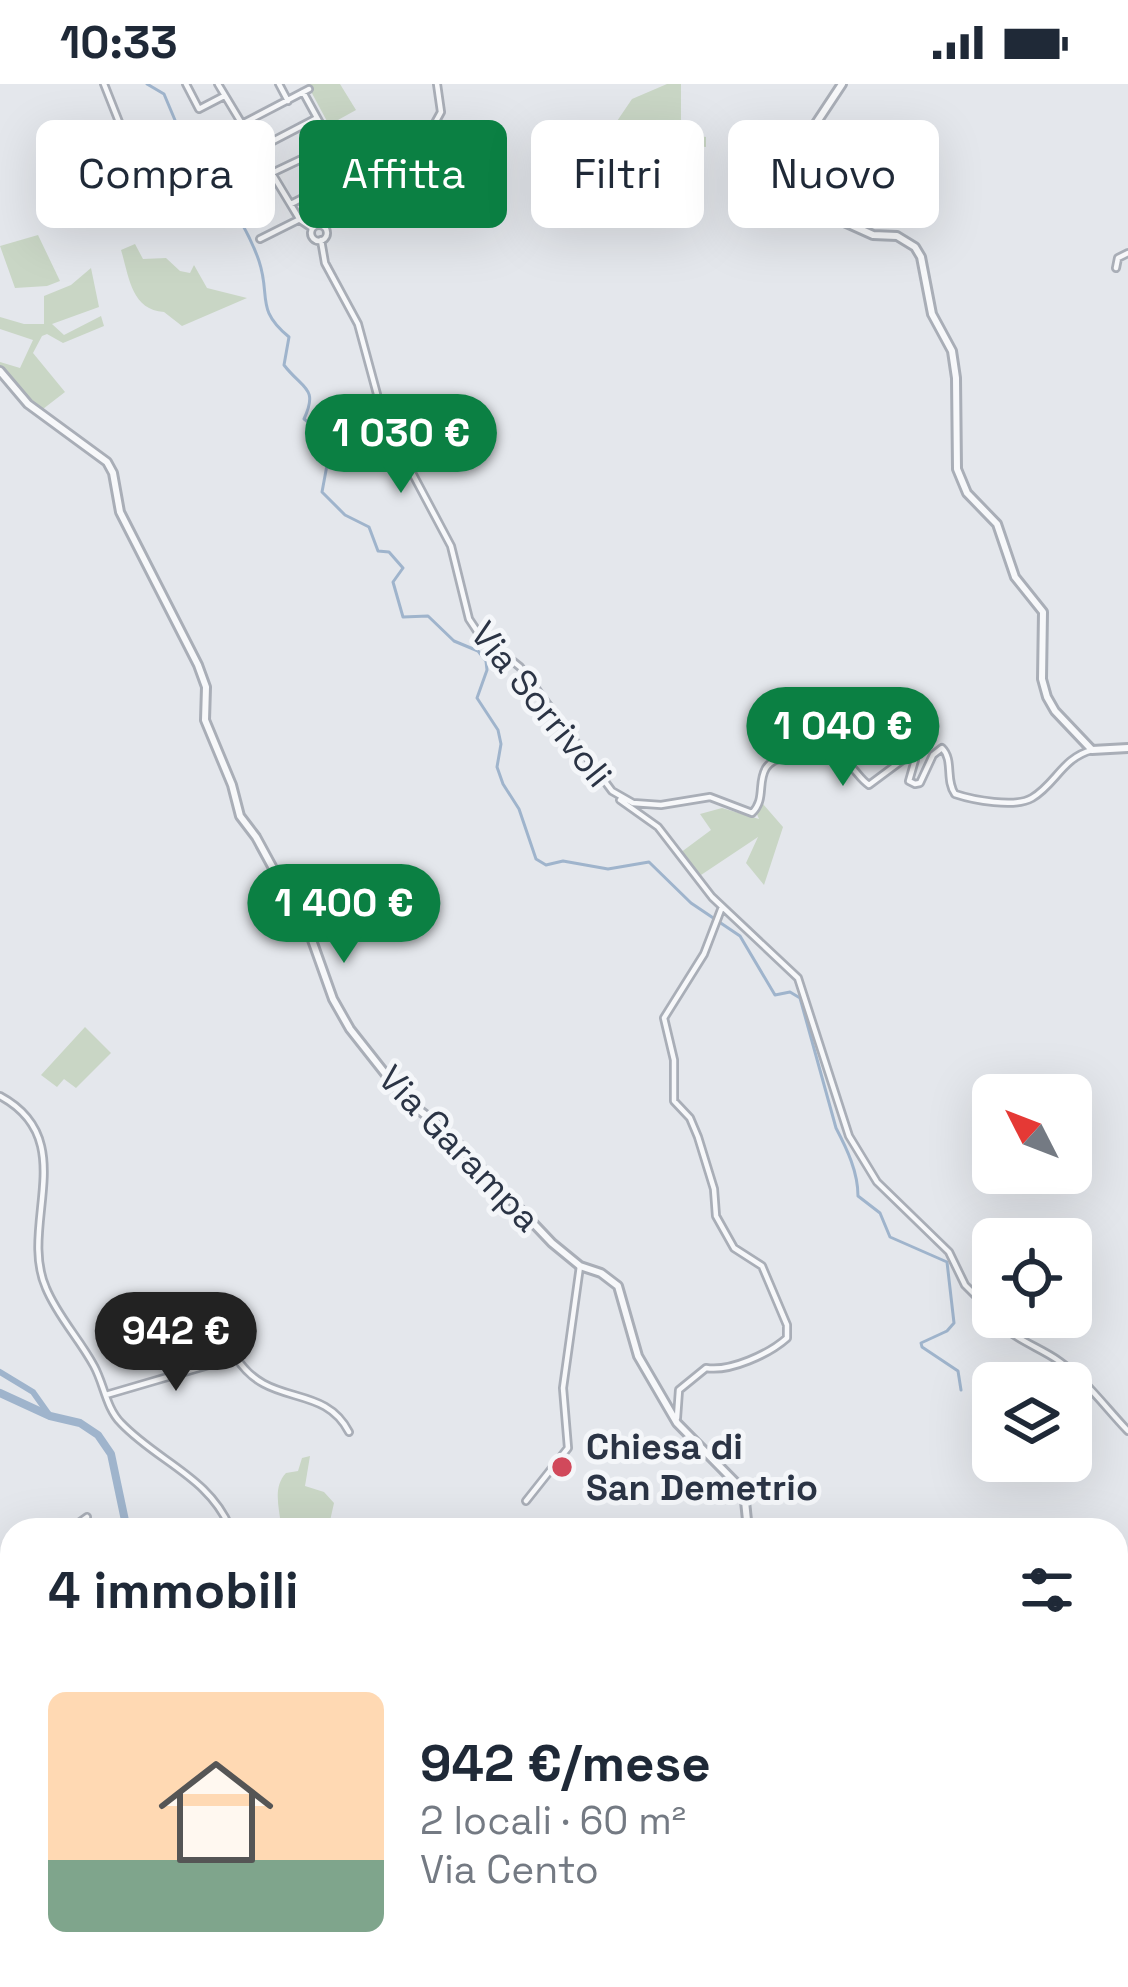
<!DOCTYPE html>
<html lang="it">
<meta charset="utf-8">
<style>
:root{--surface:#fff;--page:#f2f2f3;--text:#1f2937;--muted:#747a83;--line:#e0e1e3;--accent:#0b8043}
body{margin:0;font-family:"Space Grotesk",sans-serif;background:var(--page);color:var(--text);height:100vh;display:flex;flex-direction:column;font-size:45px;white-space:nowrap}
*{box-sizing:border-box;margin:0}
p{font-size:39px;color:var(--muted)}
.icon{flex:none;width:66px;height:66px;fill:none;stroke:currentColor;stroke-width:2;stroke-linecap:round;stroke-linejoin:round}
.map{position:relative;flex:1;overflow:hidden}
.drawer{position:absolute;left:0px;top:1434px;width:1128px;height:471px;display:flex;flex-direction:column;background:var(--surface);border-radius:36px 36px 0 0;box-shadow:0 12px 48px #0002}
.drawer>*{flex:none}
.banner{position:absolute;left:36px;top:36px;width:1056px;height:108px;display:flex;gap:24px}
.needle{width:78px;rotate:312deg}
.fabs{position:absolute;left:972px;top:990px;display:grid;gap:24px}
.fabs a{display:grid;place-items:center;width:120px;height:120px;border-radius:18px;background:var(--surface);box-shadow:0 12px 48px #0002;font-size:60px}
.price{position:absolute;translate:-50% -102px;padding:0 27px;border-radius:42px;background:var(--accent);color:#fff;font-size:39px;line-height:78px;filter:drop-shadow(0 3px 6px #0008)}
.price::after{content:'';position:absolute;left:50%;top:72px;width:36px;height:27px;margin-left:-18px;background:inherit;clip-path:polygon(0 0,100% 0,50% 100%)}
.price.active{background:#222;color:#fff}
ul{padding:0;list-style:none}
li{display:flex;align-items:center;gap:36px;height:300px;padding:0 48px}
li+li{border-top:3px solid var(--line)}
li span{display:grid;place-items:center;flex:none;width:336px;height:240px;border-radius:18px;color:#555}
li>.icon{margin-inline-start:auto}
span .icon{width:144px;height:144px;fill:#fffc;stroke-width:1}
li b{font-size:51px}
h2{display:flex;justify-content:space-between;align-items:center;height:144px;padding:0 48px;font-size:51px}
.pill{padding:0 42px;border-radius:18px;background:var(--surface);box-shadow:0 12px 48px #0002;font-size:42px;line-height:108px}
.pill.active{background:var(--accent);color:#fff}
.status{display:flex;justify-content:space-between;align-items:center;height:84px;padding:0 60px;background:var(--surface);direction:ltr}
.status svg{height:33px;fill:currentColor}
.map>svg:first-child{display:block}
</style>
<div class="status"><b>10:33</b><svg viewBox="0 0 49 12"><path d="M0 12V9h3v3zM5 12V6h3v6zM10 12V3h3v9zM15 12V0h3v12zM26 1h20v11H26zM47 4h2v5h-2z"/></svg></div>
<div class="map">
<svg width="1128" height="1903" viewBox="0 0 1128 1903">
<rect width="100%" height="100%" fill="#e4e7ec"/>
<path fill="#c9d6c5" d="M307,0H340L356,26L329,41Z
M667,0H681V44L688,50L706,53V63L667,60L647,80L567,107L559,73L573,74L613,43L632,15Z
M388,73L403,99L354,124L340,98Z
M38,151L60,197L47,202L15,204L0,162Z
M135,160L143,175L166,174L180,187L190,189L194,181L207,204L247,214L182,242L164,228C131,226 129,192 121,166Z
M91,184L99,223L52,240L64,251L101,232L104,242L63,259L47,250L42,252L33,269L65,308L43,325L26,314L0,285V278L20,284L33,256L0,245V233L24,240H44V212L71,201Z
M763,720L783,743L764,801L746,779L758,753L698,793L680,769L711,746L700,730L722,724L759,735L756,728Z
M85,943L111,969L76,1004L64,995L57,1003L41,991Z
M310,1372L305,1402L324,1408L334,1419L328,1446H281C281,1427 271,1405 286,1389L298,1387L302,1374Z"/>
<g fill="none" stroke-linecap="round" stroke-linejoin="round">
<path stroke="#9fb4cc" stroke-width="3" d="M147,0L164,10L180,48L194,60C215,99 245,136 259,177C271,213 255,225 289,253L284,281C302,305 319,303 304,335L323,349L330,365L322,408L345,431L369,443L378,467L389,468L403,484L393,498L403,533L428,532L454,557L478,567L486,577L487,586L477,614L498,646L501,660L497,683L503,700L519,725L536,775L546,781L563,777L608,785L649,778L691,819L740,852L775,911L790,908L800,914L836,1044C847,1065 858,1088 858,1112L880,1129L890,1153L947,1178L954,1239L947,1247L921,1259L922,1263L958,1287L961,1306
M857,1893L877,1903
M1014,1893H1019
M1047,1893L1096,1903
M528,1903L534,1893
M695,1903L704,1893
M960,1903L985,1893"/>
<path stroke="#9fb4cc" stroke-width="6" d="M0,1288L33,1308L50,1332"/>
<path stroke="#9fb4cc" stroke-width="8" d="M0,1309L50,1332L80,1339L98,1351L111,1370L127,1446
M108,1903V1893"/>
<defs>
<path id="minor" d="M104,0L125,53
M186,0L199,25L224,12
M218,0L300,136L312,144
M279,0L288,17
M303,8L332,61
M242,40L309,5
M252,57L222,73L227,81L317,34
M272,89L369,43L383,71
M291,120L430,48L441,28L437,0
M311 149a8 8 0 1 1 16 0a8 8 0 1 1-16 0Z
M260,155L298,136
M321,156L325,179L358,240L384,336L451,462L469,535L479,550L520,583L612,707L633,719L661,721L710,713L752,729C766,715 757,699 766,684C777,667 825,668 841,675C854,681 858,694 869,701L912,669L915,676L909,697L915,700L920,699L933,671L942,664C954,676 945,696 955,710C973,716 1015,724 1032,714C1056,700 1062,674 1092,666
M1116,184L1118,174L1128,169
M620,716L658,743L712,813L798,894L849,1052L877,1098L949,1168L965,1201L993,1229
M0,1012C82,1056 18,1141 46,1204C58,1233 79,1254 94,1282C104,1300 106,1324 121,1339C158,1378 210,1393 231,1446
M995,1233C1011,1255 1038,1262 1059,1277C1086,1296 1105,1323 1128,1347
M106,1311L236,1273C268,1325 323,1298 349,1348
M677,1334L679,1306L706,1284C730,1288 769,1270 787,1254V1241L762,1182L734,1164L716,1132L714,1105L698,1053L690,1034L674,1017V976L664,934L704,870L722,823
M526,1417L568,1364L563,1304L580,1182
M69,1446L87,1433
M0,1499L12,1490
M0,1869L12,1865
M416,1893L423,1903
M232,1903L251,1893
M539,1903L547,1893"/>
<path id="tertiary" d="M842,0L803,59L826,124L833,133L873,151L897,152L915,163L921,173L932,230L952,267L956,294L957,385L967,409L997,440L1015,493L1043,528L1042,595L1047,613L1055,627L1092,666L1128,664
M0,287L28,320L107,378L113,389L120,428L198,581L206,603L205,636L232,701L240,732L256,753L312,856L333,915L350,945L406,1016L445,1046L552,1159L580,1182L601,1189L618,1202L638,1272L677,1339L737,1400L745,1417L748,1446
M1116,1811L1128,1821"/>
</defs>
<use href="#minor" stroke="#a9aeb7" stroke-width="10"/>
<use href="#tertiary" stroke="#a9aeb7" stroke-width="12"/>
<use href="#minor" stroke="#f7f8fa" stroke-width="4.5"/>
<use href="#tertiary" stroke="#f7f8fa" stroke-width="6"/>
</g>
<circle fill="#d1495b" stroke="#f4f6f9" stroke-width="4.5" cx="562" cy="1383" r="12"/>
<g text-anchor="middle" stroke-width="10" stroke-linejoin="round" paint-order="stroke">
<g font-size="36" fill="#2b3445" stroke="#f4f6f9">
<text transform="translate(542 620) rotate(51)" y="13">Via Sorrivoli</text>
<text transform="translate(460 1064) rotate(46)" y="13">Via Garampa</text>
</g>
<g font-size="36" font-weight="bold" fill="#2b3445" stroke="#f4f6f9" text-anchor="start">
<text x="586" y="1375">Chiesa di<tspan x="586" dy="41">San Demetrio</tspan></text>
</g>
</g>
</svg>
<div class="fabs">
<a><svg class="needle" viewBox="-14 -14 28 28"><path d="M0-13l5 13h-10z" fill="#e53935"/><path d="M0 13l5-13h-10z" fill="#747a83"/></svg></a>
<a><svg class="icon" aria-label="locate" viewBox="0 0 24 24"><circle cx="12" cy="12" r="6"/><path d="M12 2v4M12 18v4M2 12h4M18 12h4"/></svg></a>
<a><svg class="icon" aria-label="layers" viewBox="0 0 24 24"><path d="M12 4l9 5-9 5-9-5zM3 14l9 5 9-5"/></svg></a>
</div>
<b class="price" style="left:401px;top:412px">1 030 €</b>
<b class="price" style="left:843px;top:705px">1 040 €</b>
<b class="price" style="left:344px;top:882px">1 400 €</b>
<b class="price active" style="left:176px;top:1310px">942 €</b>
<div class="banner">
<a class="pill">Compra</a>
<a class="pill active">Affitta</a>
<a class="pill">Filtri</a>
<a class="pill">Nuovo</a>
</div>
<section class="drawer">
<h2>4 immobili<svg class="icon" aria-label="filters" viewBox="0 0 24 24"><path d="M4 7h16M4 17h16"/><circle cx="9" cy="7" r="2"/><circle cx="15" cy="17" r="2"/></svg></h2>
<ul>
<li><span style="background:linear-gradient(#ffd9b3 70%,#7fa58c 0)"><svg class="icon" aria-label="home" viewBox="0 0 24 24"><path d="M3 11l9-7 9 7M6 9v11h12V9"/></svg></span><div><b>942 €/mese</b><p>2 locali · 60 m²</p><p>Via Cento</p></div></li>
</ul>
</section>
</div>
